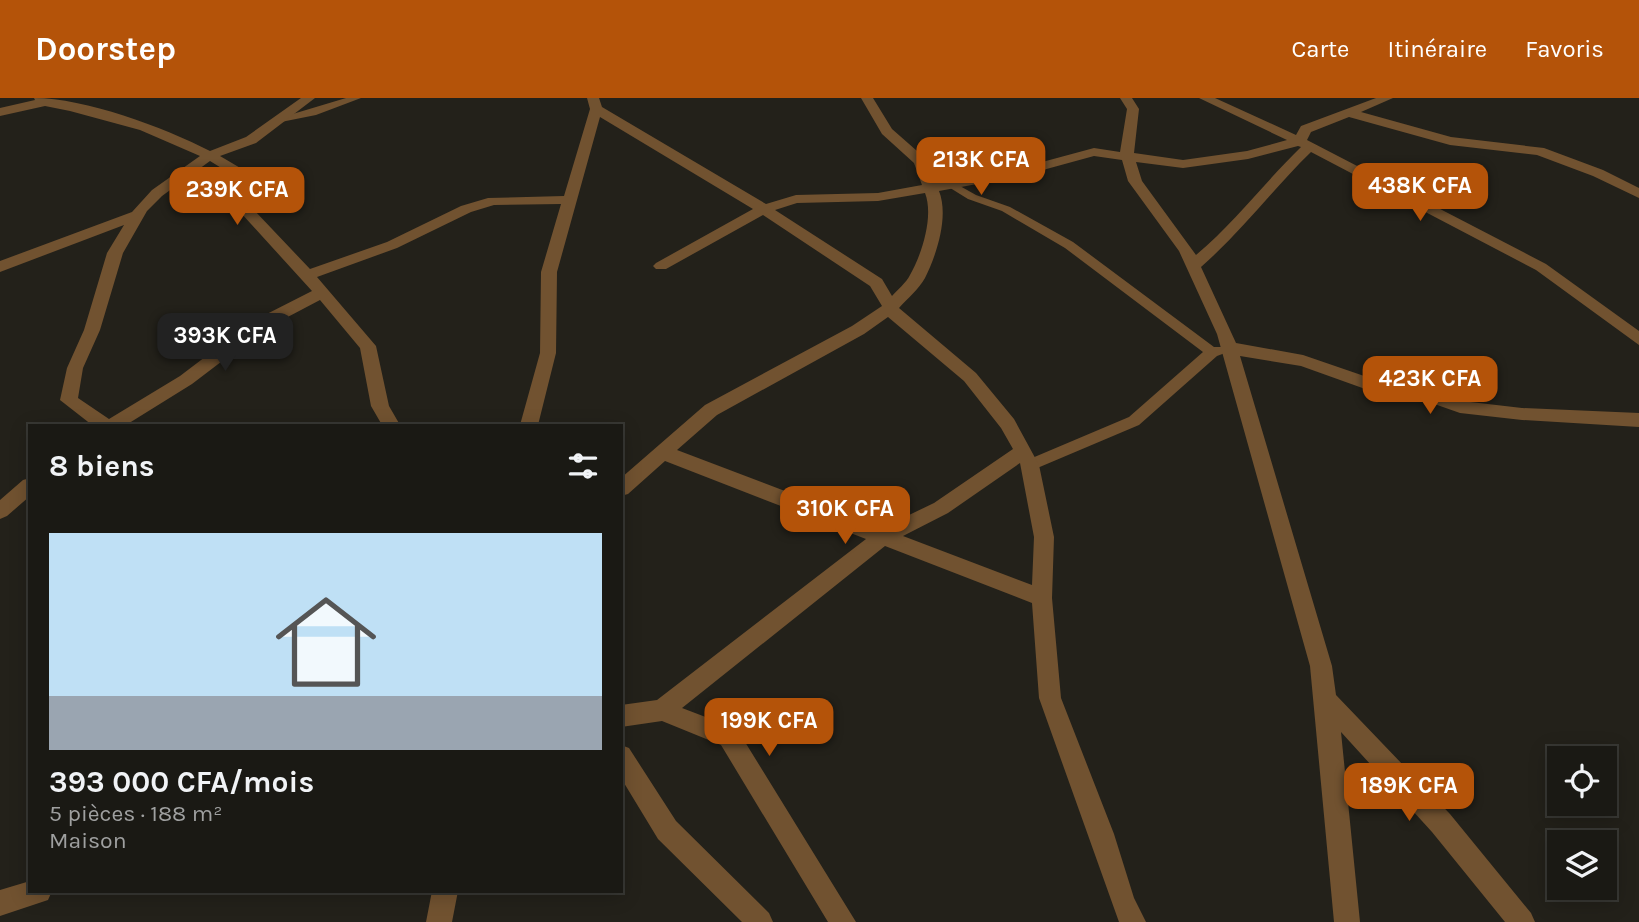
<!DOCTYPE html>
<html lang="fr">
<meta charset="utf-8">
<style>
:root{--surface:#1a1914;--page:#272622;--text:#f1f3f6;--muted:#9fa0a0;--line:#383834;--accent:#b45309}
body{margin:0;font-family:Karla,sans-serif;background:var(--page);color:var(--text);height:100vh;display:flex;flex-direction:column;font-size:26px;white-space:nowrap}
*{box-sizing:border-box;margin:0}
p{font-size:23px;color:var(--muted)}
.icon{flex:none;width:38px;height:38px;fill:none;stroke:currentColor;stroke-width:2;stroke-linecap:round;stroke-linejoin:round}
.map{position:relative;flex:1;overflow:hidden}
.panel{position:absolute;left:28px;top:326px;width:595px;height:469px;display:flex;flex-direction:column;background:var(--surface);border-radius:0px;box-shadow:0 4px 18px #0003,0 0 0 2px var(--line)}
.panel>*{flex:none}
.tools{position:absolute;left:1547px;top:648px;display:grid;gap:14px}
.tools a{display:grid;place-items:center;width:70px;height:70px;border-radius:0px;background:var(--surface);box-shadow:0 4px 18px #0003,0 0 0 2px var(--line);font-size:35px}
.price{position:absolute;translate:-50% -60px;padding:0 16px;border-radius:14px;background:var(--accent);color:#fff;font-size:23px;line-height:46px;filter:drop-shadow(0 2px 4px #0008)}
.price::after{content:'';position:absolute;left:50%;top:42px;width:21px;height:16px;margin-left:-10px;background:inherit;clip-path:polygon(0 0,100% 0,50% 100%)}
.price.current{background:#222;color:#fff}
ul{padding:0;list-style:none}
li{display:grid;align-content:center;gap:14px;height:371px;padding:0 21px}
li+li{border-top:2px solid var(--line)}
li span{display:grid;place-items:center;height:217px;border-radius:0px;color:#555}
li>.icon{margin-inline-start:auto}
span .icon{width:126px;height:126px;fill:#fffc;stroke-width:1}
li b{font-size:30px}
h2{display:flex;justify-content:space-between;align-items:center;height:84px;padding:0 21px;font-size:30px}
header{display:flex;align-items:center;gap:42px;box-sizing:border-box;height:98px;padding:0 35px;background:var(--accent);color:#fff}
header strong{font-size:33px}
nav{display:flex;gap:38px;margin-inline-start:auto;font-size:24px}
.map>svg:first-child{display:block}
</style>
<header>
<strong>Doorstep</strong>
<nav><a>Carte</a><a>Itinéraire</a><a>Favoris</a></nav>
</header>
<div class="map">
<svg width="1639" height="824" viewBox="0 0 1639 824">
<rect width="100%" height="100%" fill="#23211a"/>
<g fill="none" stroke-linecap="round" stroke-linejoin="round">
<path fill="#715230" fill-rule="evenodd" d="M346,0H361L316,17L281,24L276,21Z
M951,83L976,97L1010,109L1073,144L1214,249H1225L1227,252L1225,255L1217,258L1139,327L1035,371H1025L1022,367L1025,363L1129,319L1203,254L1065,150L1002,113L968,101L947,88V84Z"/>
<path fill="#715230" fill-rule="evenodd" d="M34,0C85,0 163,29 210,53L246,39L301,0H315L256,45L220,58L242,71L253,111L310,171L387,144L461,108L488,100L564,98L590,11L587,0H599L602,9L766,106L796,97L878,95L922,87L914,65L882,36L861,0H873L892,31L925,60L935,85L1020,70L1094,50L1120,54L1127,11L1120,0H1132L1139,11L1134,55L1183,62L1247,53L1287,42L1199,0H1215L1296,37L1301,28L1376,0H1393L1361,14L1451,39L1544,50L1603,72L1639,90V100L1593,78L1537,57L1450,47L1349,19L1311,34L1307,42L1546,166L1639,233V247L1536,172L1311,54C1273,91 1242,133 1201,169L1236,245L1303,257L1370,280L1425,290L1462,303L1522,310L1639,315V329L1522,322L1460,315L1423,302L1368,292L1301,268L1240,258L1332,568L1336,597L1450,716L1531,815L1535,824H1505L1432,734L1341,634L1360,824H1334L1310,568L1217,236L1179,153L1128,83L1122,62L1094,58L1021,78L939,93C949,118 937,156 925,180C919,191 907,201 899,210L976,275L1014,321L1039,367L1054,439L1052,500L1061,600L1114,736L1134,800L1146,824H1119L1039,600L1032,505L885,448L682,610L737,631L856,824H828L721,647L662,623L621,629V607L657,602L866,441L665,363L628,396L621,398V380L705,307L852,228L882,208L870,188L763,117L666,171H656L653,168L656,165L753,111L600,19L557,174L556,255L538,327H520L540,255L541,174L561,106L494,107L471,114L397,150L317,179L376,248L389,308L400,327H382L371,308L360,250L320,202L263,232L192,286L126,327H92L60,302L67,270L84,232L107,155L124,127L0,174V163L132,114L152,92L200,58L140,32L70,13L45,8L0,18V10L35,2ZM1298,48L1301,49C1265,84 1235,124 1196,157L1142,83L1136,64L1183,70L1248,61ZM210,63L231,76L241,115L312,193L251,224L180,278L109,321L78,300L83,270L100,232L123,155L147,113L162,98ZM925,95C934,118 922,156 910,177C906,185 898,191 892,198L882,181L775,112L797,105L878,103ZM888,219L964,283L1001,330L1013,351L934,405L882,430L677,352L717,317L864,236ZM1020,365L1034,439L1032,487L903,438L948,415Z
M30,380V398L7,418L0,421V402L23,382Z
M621,647L629,650L676,723L769,815L773,824H742L658,741L621,680Z
M30,783V793H52L48,802L0,818V792Z
M432,793H458L452,824H426Z"/>
</g>
</svg>
<div class="tools">
<a><svg class="icon" aria-label="locate" viewBox="0 0 24 24"><circle cx="12" cy="12" r="6"/><path d="M12 2v4M12 18v4M2 12h4M18 12h4"/></svg></a>
<a><svg class="icon" aria-label="layers" viewBox="0 0 24 24"><path d="M12 4l9 5-9 5-9-5zM3 14l9 5 9-5"/></svg></a>
</div>
<b class="price" style="left:981px;top:99px">213K CFA</b>
<b class="price" style="left:1420px;top:125px">438K CFA</b>
<b class="price" style="left:237px;top:129px">239K CFA</b>
<b class="price current" style="left:225px;top:275px">393K CFA</b>
<b class="price" style="left:1430px;top:318px">423K CFA</b>
<b class="price" style="left:845px;top:448px">310K CFA</b>
<b class="price" style="left:769px;top:660px">199K CFA</b>
<b class="price" style="left:1409px;top:725px">189K CFA</b>
<section class="panel">
<h2>8 biens<svg class="icon" aria-label="filters" viewBox="0 0 24 24"><path d="M4 7h16M4 17h16"/><circle cx="9" cy="7" r="2"/><circle cx="15" cy="17" r="2"/></svg></h2>
<ul>
<li><span style="background:linear-gradient(#bfe0f5 75%,#9aa5b1 0)"><svg class="icon" aria-label="home" viewBox="0 0 24 24"><path d="M3 11l9-7 9 7M6 9v11h12V9"/></svg></span><div><b>393 000 CFA/mois</b><p>5 pièces · 188 m²</p><p>Maison</p></div></li>
</ul>
</section>
</div>
